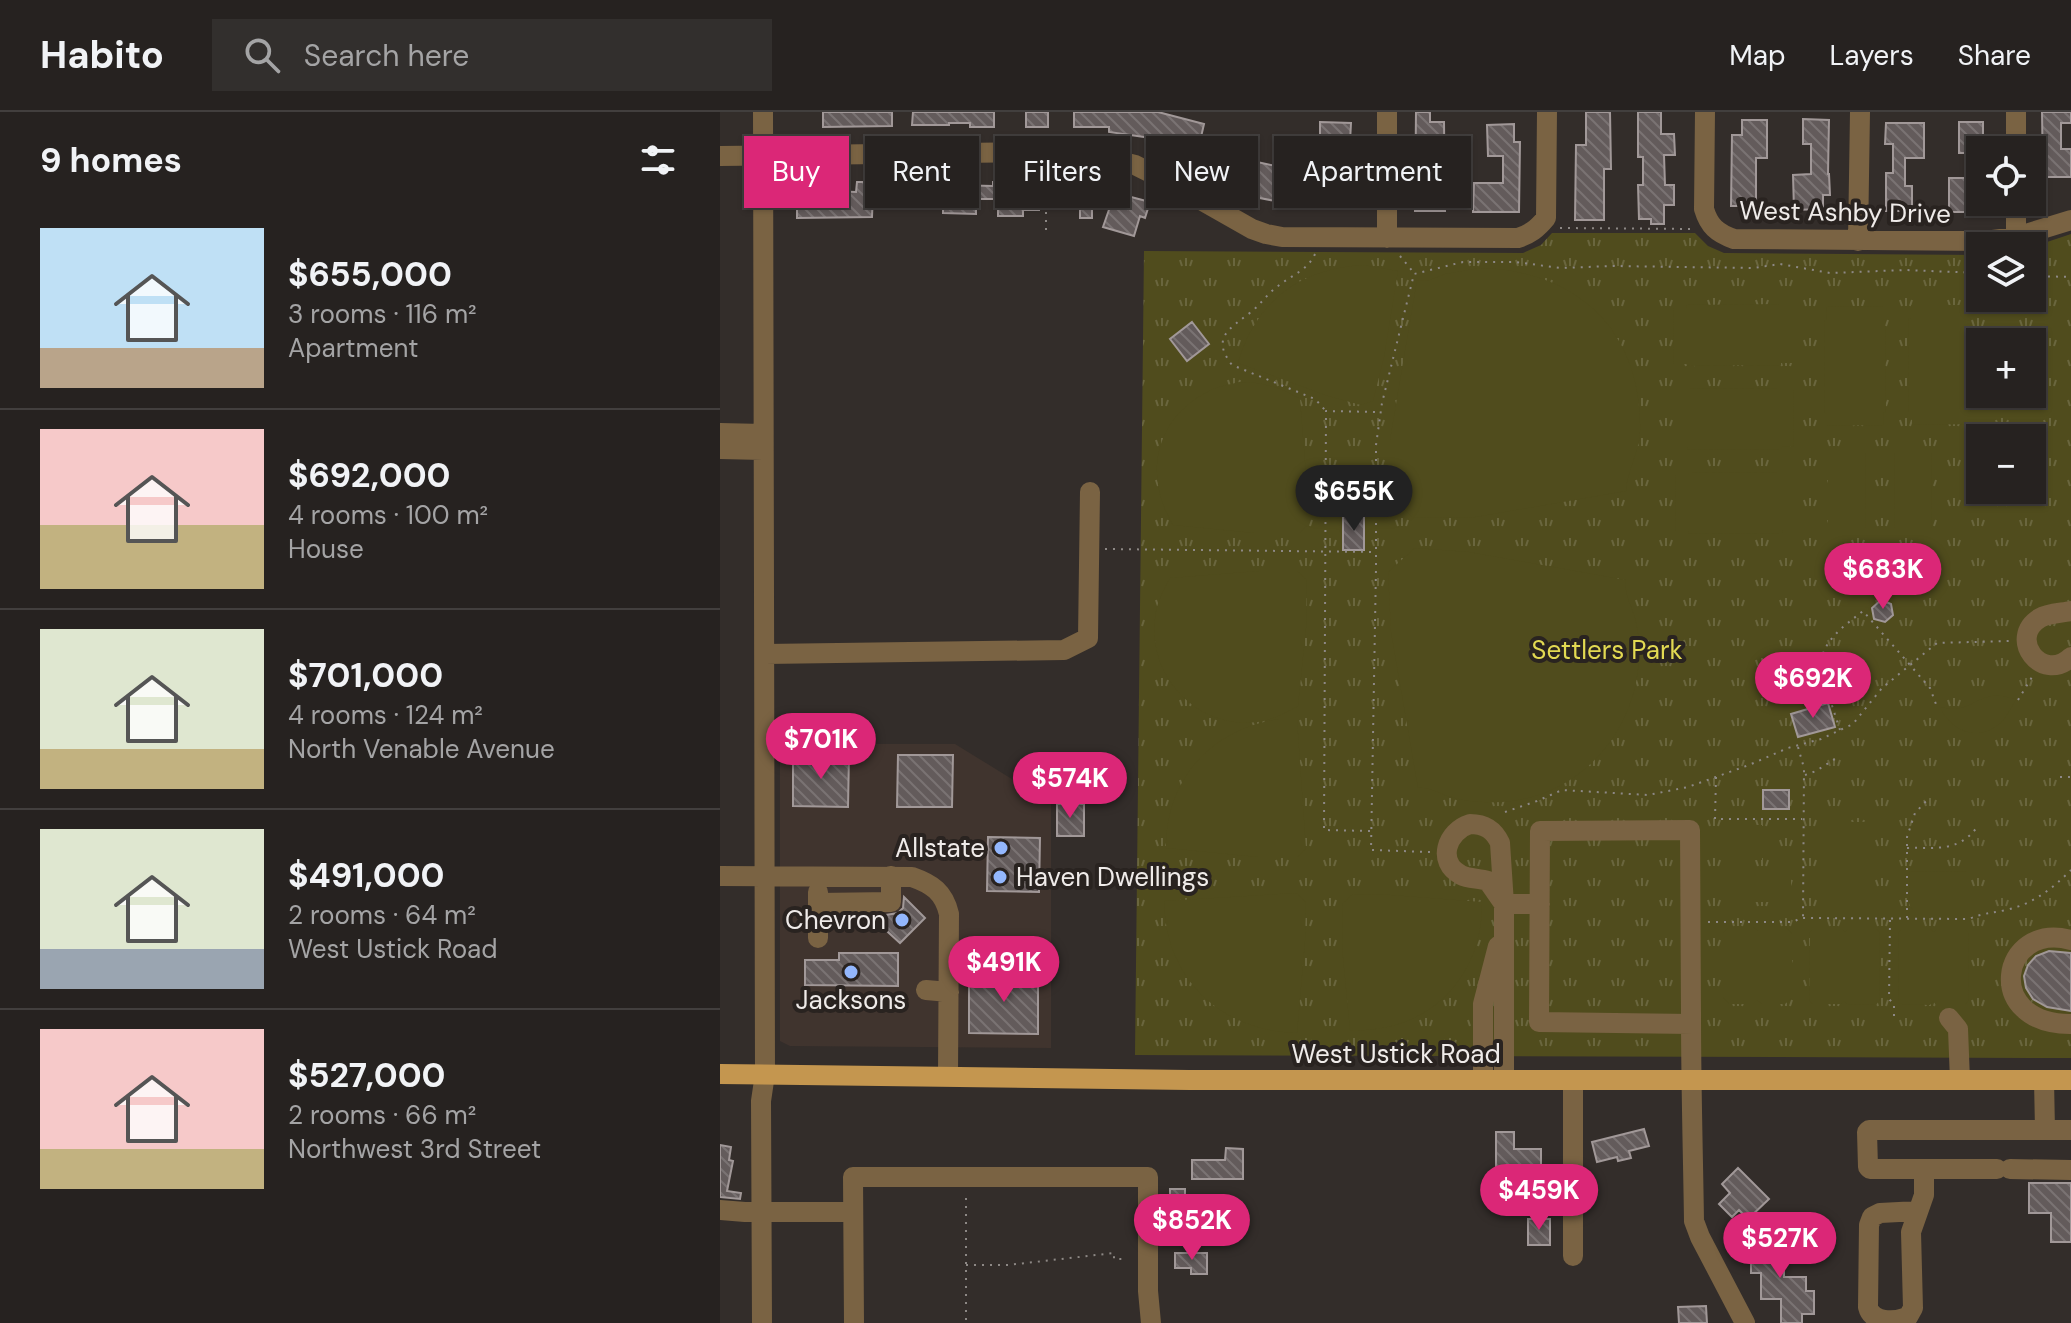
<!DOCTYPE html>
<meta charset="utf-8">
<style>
:root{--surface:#262220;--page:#322f2d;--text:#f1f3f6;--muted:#a4a4a5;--line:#423f3e;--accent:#db2777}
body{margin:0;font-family:"DM Sans",sans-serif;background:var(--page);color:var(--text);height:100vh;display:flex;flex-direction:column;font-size:30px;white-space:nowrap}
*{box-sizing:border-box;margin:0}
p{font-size:26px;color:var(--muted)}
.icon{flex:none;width:44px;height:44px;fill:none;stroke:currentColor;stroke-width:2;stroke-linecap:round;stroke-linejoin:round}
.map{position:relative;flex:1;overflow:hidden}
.details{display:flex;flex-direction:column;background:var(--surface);width:720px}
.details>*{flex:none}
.guide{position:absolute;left:24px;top:24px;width:760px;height:72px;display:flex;gap:16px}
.fabs{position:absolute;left:1246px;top:24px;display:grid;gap:16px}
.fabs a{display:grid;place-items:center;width:80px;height:80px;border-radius:0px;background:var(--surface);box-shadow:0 2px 6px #0004,0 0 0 2px var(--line);font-size:40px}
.price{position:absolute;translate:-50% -68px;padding:0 18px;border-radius:28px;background:var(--accent);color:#fff;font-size:26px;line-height:52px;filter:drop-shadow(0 2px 4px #0008)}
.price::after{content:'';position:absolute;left:50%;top:48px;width:24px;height:18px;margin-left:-12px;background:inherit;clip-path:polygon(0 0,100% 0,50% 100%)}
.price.current{background:#222;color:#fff}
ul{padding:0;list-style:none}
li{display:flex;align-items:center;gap:24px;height:200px;padding:0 40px}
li+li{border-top:2px solid var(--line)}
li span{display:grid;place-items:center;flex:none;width:224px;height:160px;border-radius:0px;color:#555}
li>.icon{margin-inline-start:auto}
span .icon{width:96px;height:96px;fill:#fffc;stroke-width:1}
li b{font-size:34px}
h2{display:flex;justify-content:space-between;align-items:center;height:96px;padding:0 40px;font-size:34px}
.pill{padding:0 28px;border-radius:0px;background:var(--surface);box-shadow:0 2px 6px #0004,0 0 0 2px var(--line);font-size:28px;line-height:72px}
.pill.current{background:var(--accent);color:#fff}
header{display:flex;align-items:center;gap:48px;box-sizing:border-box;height:112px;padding:0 40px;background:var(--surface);border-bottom:2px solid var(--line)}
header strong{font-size:38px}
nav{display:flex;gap:44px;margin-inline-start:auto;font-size:28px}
.search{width:560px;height:72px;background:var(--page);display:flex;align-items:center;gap:20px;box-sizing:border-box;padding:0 28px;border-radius:0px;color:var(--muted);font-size:30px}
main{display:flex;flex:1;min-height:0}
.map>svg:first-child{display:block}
</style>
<header>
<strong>Habito</strong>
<div class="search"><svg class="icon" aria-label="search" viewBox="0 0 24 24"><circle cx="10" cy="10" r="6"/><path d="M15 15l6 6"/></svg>Search here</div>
<nav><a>Map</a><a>Layers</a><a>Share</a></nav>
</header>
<main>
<section class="details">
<h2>9 homes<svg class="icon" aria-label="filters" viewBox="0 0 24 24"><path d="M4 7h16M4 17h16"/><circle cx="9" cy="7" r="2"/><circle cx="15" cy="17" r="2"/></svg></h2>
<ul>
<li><span style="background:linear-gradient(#bfe0f5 75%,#b9a48a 0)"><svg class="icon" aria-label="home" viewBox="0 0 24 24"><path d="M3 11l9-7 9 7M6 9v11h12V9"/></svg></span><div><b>$655,000</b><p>3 rooms · 116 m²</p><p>Apartment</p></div></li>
<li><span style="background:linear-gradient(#f6c9c9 60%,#c2b280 0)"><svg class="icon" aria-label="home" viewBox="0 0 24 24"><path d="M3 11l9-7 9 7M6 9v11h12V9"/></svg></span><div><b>$692,000</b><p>4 rooms · 100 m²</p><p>House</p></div></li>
<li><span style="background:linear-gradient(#dfe7d0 75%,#c2b280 0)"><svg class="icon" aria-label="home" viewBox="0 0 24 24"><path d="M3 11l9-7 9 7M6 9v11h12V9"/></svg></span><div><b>$701,000</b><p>4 rooms · 124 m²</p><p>North Venable Avenue</p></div></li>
<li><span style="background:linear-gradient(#dfe7d0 75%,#9aa5b1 0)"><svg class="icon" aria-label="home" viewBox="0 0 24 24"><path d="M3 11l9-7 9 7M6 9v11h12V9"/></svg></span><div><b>$491,000</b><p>2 rooms · 64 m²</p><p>West Ustick Road</p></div></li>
<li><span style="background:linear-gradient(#f6c9c9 75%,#c2b280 0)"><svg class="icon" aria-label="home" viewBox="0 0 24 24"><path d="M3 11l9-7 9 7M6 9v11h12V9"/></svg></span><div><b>$527,000</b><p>2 rooms · 66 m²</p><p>Northwest 3rd Street</p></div></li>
</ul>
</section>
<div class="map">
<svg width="1351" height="1211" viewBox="0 0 1351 1211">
<defs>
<pattern id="grass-tufts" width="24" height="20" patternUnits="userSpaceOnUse" patternTransform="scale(2)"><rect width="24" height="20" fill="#504c1d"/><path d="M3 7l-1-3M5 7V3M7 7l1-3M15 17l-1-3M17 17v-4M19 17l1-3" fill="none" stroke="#6a663e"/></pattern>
<pattern id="building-back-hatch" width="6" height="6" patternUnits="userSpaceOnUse" patternTransform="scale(2)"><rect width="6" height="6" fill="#635b5b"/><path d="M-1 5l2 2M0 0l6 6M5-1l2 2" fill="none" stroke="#7a7373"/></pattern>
</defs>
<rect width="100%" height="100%" fill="#332d2a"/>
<path fill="#40342e" d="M60,632H235L331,691V936L70,934L60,929Z"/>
<path fill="url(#grass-tufts)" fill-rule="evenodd" d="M832,121H975L988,134L1004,141L1260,143V186H1312V135L1351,122V946L415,943L424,139L803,141L821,133ZM1260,230H1312V282H1260ZM1260,326H1312V378H1260Z"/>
<path fill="#504c1d" d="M643,153L678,159L664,245L653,289L641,293L608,284L518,251C536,189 579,157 643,153Z
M760,156C858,158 923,220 920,320C919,341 907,359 906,379L750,406L692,405L670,383V328L697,168L707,169L725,162Z
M1060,192V195H1073V251H1061V253L967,254V252H954L953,196H966L967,193Z
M1191,193H1247V206H1250L1251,299L1248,300V312L1192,313V300H1189L1188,207L1191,206Z
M1163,194V207L1165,208L1166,300L1163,301L1164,313L1107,314V302L1105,301L1104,208H1107L1106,195Z
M519,270C542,270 560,275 580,287L587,375V414L579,421H534L453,413C423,363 435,306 489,279C498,274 509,273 519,270Z
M1060,276L1061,278H1073L1074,334L1062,335L1061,337L968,338L967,335H954V279H967V277Z
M1108,341H1145L1146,416H1108Z
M1174,341H1211L1212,416H1175Z
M1062,360V362H1075V418H1063L1062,421L969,422L968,419H956L955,363H968L969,361Z
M695,436L749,440L906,468C904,481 910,490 914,503C918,516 920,531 919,545C916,628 848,696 763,690C751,690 738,687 727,684C717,680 708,675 698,676L671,520L668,460Z
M539,459H577L587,468L586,516L578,594C567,600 556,606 544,609C482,621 428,568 435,507C436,492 443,479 450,466Z
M1278,583L1296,587C1291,596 1286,607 1278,613C1256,630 1230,618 1220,595C1250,602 1250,586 1278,583Z
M559,607H577L586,737L577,745H538L446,736C446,667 491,617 559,607Z
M1103,710H1147V797H1103Z
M1005,713H1042V748H1005Z
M1071,755V790H1009V755Z
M1189,759L1248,760V798H1193L1190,794Z
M577,781L586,791L585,829L577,921C501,919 445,867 444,789Z
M633,782L671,783L762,790C763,867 707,922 630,918L622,835L623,791Z
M1009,815H1033L1038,819L1042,815H1066L1072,822V886L1065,892H1042L1037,888L1033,892H1009L1003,885V821Z
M1093,817H1122L1125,820L1128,817H1156L1160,820L1159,889L1156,893L1127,892L1124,889L1121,892H1093L1089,889L1090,820Z
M1182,817H1210L1214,820L1217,817H1245L1249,821L1248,889L1245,893H1216L1213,889L1210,893L1182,892L1178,890L1179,820Z"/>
<path fill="url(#building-back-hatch)" stroke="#a19898" stroke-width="2" d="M103,0H172V14L103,15Z
M193,0H274V15H250V11H229V13H192Z
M306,0H328V15H306Z
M354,0H438L484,12L481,25L530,39L528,48L578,59L571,92L529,84L531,73L498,64L501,54L475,47L474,50L453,44L456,33L431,26L389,20V15H354Z
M696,0H710V10H724L725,99H695Z
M866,0H890L891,57H884V108H855L856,33H866Z
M918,0H941V22H954L955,43H944L945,73H954V93H944V112H931V107H919L918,73H923V45H918Z
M1322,0H1351V11H1341V37H1351V65H1323Z
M1083,7L1109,8L1108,62H1109L1110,83H1103V97L1074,98L1073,63L1091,62V32H1083Z
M1022,8H1047V46H1036V94H1011L1012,23H1022Z
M600,10L631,11L630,30H638L636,97H590V68H623V46H600Z
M1239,10H1263V38H1260V81H1255V100H1229V66H1250V41H1239Z
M1166,11H1204V46H1185V74H1192V99H1166V61H1173V32H1165Z
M794,12V30H800L799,100H753L754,71H783V44H768L767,13Z
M93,69H111V79L136,80L137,70H158V81H153L152,105L77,106V83H93Z
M273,70H319V98H303V104H278V87H256V102L223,101V97H183V85H192V72L273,74Z
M344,72H372V106H360V97H344Z
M411,85L430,90L425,106L420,104L414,124L383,115L391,92L407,97Z
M472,210L489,232L467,249L450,227Z
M623,404H644V438H623Z
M1161,488L1171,492L1173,503L1165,510L1154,507L1152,496Z
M1108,591L1115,615L1078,625L1071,602Z
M73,643H129L128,695L73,694Z
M178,643H233L232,695H177Z
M1043,678H1069V697H1043Z
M337,692H364V724H337Z
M268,725L320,726L319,780L267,779Z
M184,785L205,806L180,831L158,811L166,803L178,801L183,796Z
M1329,839L1351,841V899L1327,895L1313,887L1306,876L1304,864L1308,853L1316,844Z
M119,841H178V874L85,873V848H119Z
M249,863L318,864V922L249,921Z
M924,1017L929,1034L909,1039L911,1046L898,1049L897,1045L877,1050L872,1030Z
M776,1020H794V1037H821V1058H776Z
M0,1033L11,1035L9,1048L13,1049L7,1079L21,1081L20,1087L0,1085Z
M506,1036L523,1037V1067H472V1048H505Z
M1018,1056L1049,1087L1028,1107L1019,1098L1012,1105L999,1092L1010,1081L1002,1072Z
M1309,1071H1351V1130H1331V1101H1309Z
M450,1077H465V1100H470V1108H479V1121H457V1109H450Z
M808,1107H830V1133H808Z
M1031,1125H1064V1165H1086V1179H1094V1202H1082V1211H1061V1187H1041V1161H1031Z
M455,1141H487V1162H471V1156H455Z
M986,1194L987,1211H959L958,1195Z"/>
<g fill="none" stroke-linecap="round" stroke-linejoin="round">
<path stroke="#8d8885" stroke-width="2" stroke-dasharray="2 6" stroke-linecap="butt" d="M840,116L974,117
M326,118V59
M595,142C588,158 572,163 558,174C548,181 541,192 531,200C511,216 490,225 512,253L595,287L605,298
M680,144L694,161
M1312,164L1351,165
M385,437L655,440
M1298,588L1312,565
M1120,618L1100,557C1101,529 1123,515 1143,499L1210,576L1217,595
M1078,635L1084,656L1083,806
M1085,663L1096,659L1115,647
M996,665L995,707H1082
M1340,665H1351
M785,700L817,689L842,678L928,683L968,675L1029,653L1068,636L1101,627L1133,612L1162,576L1217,531L1289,529
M650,719L604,718L606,299L658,300
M1187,736C1217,735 1238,741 1258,714
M710,740L651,738L656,456V333L662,291L694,162L743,150H795L841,156L892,154L1034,156L1060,152L1110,161L1185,158L1260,161
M1187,806V725L1195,701L1209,686
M1170,808L1169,887L1174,892V905
M988,810H1073L1081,806L1249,807C1262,801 1273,801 1286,798C1313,792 1332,777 1351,758
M246,1086V1211
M246,1153H288L394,1141V1147H406"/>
<path stroke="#7a6343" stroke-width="20" d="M667,0V126
M985,0L984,97C989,114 997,121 1014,127L1265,129L1296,125L1351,108
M1296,38V0
M0,44L327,40L371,42L415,53L451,71L532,117L546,122L562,125L798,126C810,122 817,117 826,106L827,0
M1296,125V90
M1138,129L1140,0
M0,321L43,322
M0,337L43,338
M1351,499C1342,501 1328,501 1320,506C1287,526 1322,572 1351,545
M45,542L344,538L368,526L370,380
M750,712C765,712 774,718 780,731L784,792L768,769C759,766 749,767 741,763C716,750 727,719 750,712Z
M0,764L192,765C212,772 224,780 229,802L228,963
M98,791L171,790V764
M98,826V780
M1351,828C1279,809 1263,913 1351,912
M206,878L229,880
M1229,906L1238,917L1240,968
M971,912L819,910L820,719L970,718L971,903C971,972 973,1041 974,1109L980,1125L1025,1211
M763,968V892L778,834
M784,968V792H820
M1325,1018H1351
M1277,1057H1150L1148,1055L1147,1020L1149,1018H1325L1324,968
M1290,1057L1351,1058
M0,1098L25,1100H133
M1198,1099L1160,1101L1152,1105L1149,1113L1148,1195C1152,1211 1174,1210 1188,1205L1193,1196L1191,1120L1204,1083V1057
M853,1144V968
M42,1211L41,989L45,962L43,0
M134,1211L133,1065H428V1179L431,1211"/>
<path stroke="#c4964f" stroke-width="20" d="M0,962L469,968H1351"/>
</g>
<g fill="#93b7fd" stroke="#292320" stroke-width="3">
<circle cx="281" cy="736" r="8"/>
<circle cx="280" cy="765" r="8"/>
<circle cx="182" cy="808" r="8"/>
<circle cx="131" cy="860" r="8"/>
</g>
<g text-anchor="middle" stroke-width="8" stroke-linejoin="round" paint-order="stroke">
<g font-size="26" fill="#efebe9" stroke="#292320">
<text transform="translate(1125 100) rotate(1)" y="9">West Ashby Drive</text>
<text x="676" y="951">West Ustick Road</text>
</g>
<g font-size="26" fill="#e2d952" stroke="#292320">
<text x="887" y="547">Settlers Park</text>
</g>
<g font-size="26" fill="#efebe9" stroke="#292320" text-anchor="end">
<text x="265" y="745">Allstate</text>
<text x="296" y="774" text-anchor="start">Haven Dwellings</text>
<text x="166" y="817">Chevron</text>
<text x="131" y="897" text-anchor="middle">Jacksons</text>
</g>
</g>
</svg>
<div class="fabs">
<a><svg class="icon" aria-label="locate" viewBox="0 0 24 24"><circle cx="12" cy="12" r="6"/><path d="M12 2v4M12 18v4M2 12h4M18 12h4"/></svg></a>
<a><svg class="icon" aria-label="layers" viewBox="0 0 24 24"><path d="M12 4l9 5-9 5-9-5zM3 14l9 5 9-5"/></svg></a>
<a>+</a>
<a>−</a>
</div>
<b class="price current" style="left:634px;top:421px">$655K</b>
<b class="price" style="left:1163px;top:499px">$683K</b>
<b class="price" style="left:1093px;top:608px">$692K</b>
<b class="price" style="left:101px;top:669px">$701K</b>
<b class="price" style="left:350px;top:708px">$574K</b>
<b class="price" style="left:284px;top:892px">$491K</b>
<b class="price" style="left:819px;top:1120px">$459K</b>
<b class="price" style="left:472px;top:1150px">$852K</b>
<b class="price" style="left:1060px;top:1168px">$527K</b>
<div class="guide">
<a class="pill current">Buy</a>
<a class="pill">Rent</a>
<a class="pill">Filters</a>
<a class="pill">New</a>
<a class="pill">Apartment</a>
</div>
</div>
</main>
